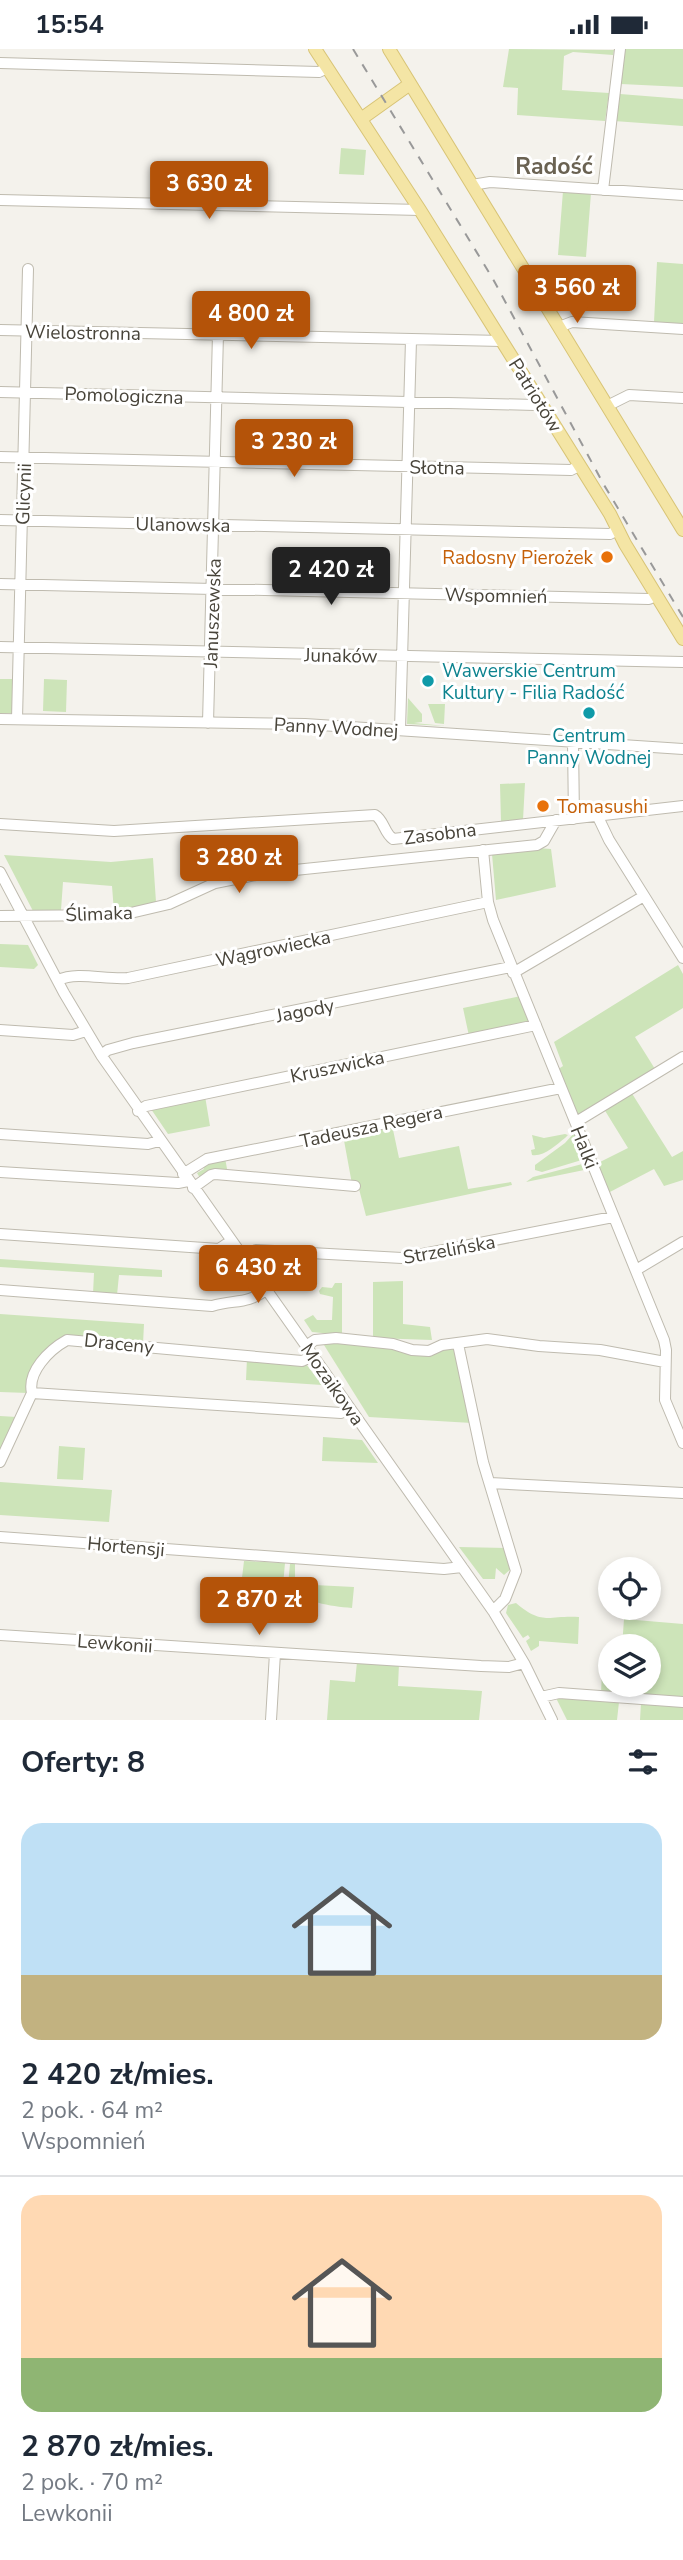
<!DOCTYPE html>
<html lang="pl">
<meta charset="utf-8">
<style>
:root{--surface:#fff;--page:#f6f6f7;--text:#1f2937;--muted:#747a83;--line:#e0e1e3;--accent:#b45309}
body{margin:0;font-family:"Nunito Sans",sans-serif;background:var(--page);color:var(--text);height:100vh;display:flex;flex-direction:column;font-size:26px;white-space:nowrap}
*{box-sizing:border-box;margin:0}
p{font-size:23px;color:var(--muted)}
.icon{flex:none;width:38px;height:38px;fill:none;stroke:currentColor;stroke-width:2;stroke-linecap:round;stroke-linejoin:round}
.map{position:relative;height:1671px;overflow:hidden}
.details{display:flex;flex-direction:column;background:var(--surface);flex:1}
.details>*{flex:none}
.tools{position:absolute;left:598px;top:1508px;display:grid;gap:14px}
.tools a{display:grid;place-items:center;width:63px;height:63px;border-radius:50%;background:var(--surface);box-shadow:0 4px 10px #0003;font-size:35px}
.price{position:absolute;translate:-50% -60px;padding:0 16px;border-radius:7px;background:var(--accent);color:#fff;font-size:23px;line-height:46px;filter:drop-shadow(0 2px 4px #0008)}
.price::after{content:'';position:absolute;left:50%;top:42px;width:21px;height:16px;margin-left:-10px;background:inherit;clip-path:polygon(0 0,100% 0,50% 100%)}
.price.selected{background:#222;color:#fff}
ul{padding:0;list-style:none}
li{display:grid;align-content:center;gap:14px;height:371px;padding:0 21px}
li+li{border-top:2px solid var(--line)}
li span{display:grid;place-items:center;height:217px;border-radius:21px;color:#555}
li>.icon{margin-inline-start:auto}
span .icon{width:126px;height:126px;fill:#fffc;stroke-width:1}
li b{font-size:30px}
h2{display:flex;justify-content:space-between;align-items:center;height:84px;padding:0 21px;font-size:30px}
.status{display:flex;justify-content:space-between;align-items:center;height:49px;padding:0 35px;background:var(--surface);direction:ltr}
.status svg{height:19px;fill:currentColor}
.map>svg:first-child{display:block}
</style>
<div class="status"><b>15:54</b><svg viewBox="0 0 49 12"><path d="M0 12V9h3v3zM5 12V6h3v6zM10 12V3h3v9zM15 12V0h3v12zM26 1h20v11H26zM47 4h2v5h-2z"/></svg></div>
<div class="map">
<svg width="683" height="1671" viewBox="0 0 683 1671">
<rect width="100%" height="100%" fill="#f4f2ec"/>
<path fill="#cde4b9" d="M509,0L614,1L613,6L573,3L564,7L562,41L609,44L605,72L517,66L518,39L503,38Z
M624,0H683V38L621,35Z
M620,45L683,50V77L614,72Z
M341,99L366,101L364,126L339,125Z
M563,142L591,144L586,208L558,206Z
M657,213L683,215V276L654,273Z
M0,630H15L14,664H0Z
M44,630L67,631L66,663L43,662Z
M408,649L422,665V673L414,674L446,677L407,675Z
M428,655H445L444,675L435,674Z
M525,734L523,771L501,773L500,735Z
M538,799L551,800L556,838L496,851L492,805Z
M4,806L111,813L153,809L156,853L114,863L112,837L63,833L61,861L33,862Z
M0,895L28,896L38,916L34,920L0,918Z
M678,916L683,925V959L635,988L655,1020L577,1067L557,1021L563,1017L554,993Z
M521,947L531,969L526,975L469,987L463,959Z
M631,1043L672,1108L683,1102V1131L664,1137L654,1120L608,1144L596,1115L628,1099L604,1060Z
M205,1047L210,1077L168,1085L151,1060Z
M392,1076L399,1109L459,1097L468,1140L511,1133L512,1136L366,1167L358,1136L352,1135L343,1086Z
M574,1084L585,1110L542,1123L535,1121V1116L565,1094Z
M565,1085L568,1086L565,1089C556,1096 544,1108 532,1106L531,1101L535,1100L532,1086L544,1089Z
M225,1109L228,1125L200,1129L197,1124L204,1120L202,1116Z
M586,1114L589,1120L526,1133L533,1128Z
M0,1210L162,1221V1228L119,1226L117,1246L93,1245L94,1224L0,1218Z
M403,1232V1275L430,1278L432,1291L373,1289V1233Z
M335,1234H342V1286L312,1283L304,1271L313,1266L317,1271H332L333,1248L320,1245L319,1242L322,1238L332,1239Z
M0,1265L144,1275L143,1295L67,1287L36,1317L27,1330L28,1344L0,1343Z
M329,1291L432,1306L450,1299L457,1300L472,1374L369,1368L324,1296L323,1292Z
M247,1309L306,1315L322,1336L246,1331Z
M0,1367L17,1368L0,1406Z
M323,1388L362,1391L378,1414L322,1412Z
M59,1397L85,1399L83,1431L57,1430Z
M0,1433L112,1441L109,1473L0,1466Z
M459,1498L506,1499L513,1518L504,1526L496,1519L495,1530H483Z
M244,1512L285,1514L281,1558L279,1560L204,1556V1552L239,1554Z
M290,1515H295V1535L354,1538L352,1559C329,1557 305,1554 288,1536Z
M516,1554C543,1577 548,1566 579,1568L578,1595L539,1592V1597L531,1602L526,1592L530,1589L528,1586L523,1589L506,1564L508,1556Z
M624,1570L683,1575V1649L601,1644L602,1622L611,1623V1636H649V1598H622Z
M357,1613L399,1615L398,1637L482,1642L479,1671H327L330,1631L355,1633Z
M556,1649L619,1653L617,1671H567Z
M641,1654L683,1657V1671H640Z"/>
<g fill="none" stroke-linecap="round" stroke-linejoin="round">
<defs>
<path id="minor" d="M0,14L319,23L327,19
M472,136L490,133L683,146
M603,141L620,0
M0,151L420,161
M559,278L572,273L683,280
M0,281L502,292
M0,343L535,356L541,354
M607,357L629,346L683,349
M0,408L571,421L579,417
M0,471L610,485L618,481
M0,535L649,550L656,547
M0,598L683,613
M0,670L305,675L683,700
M17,670L28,220
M208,674L218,285
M400,681L411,291
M573,693L574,770
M598,768L609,791L683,909
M0,775L114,782L375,766C384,771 384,784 393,790L683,757
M483,801L488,853L493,871L664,1291L666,1301L665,1351L683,1394
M0,823L64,944L101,1006L493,1562L524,1614L552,1671
M0,867L122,866L169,855L215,834L266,824L537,796L544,792L556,771
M513,924L644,847
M58,931C78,922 105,931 128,929L488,853
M0,981L73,986L86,982
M101,1006L108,1001L133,994L511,918
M138,1062L146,1057L536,976
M576,1073L683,1008
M0,1085L148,1095L159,1092
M0,1123L178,1134L188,1132
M183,1125L207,1110L561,1039
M193,1139L211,1126L215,1125L355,1137
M0,1185L219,1200L231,1192
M242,1207L256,1201L402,1209L613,1168
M636,1221L683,1193
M0,1241L212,1257C235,1250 246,1256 266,1241
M458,1295L483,1413L516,1522L505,1550L493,1562
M306,1297L315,1291L336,1289L393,1295L412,1301L429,1302L442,1296L487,1290L539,1297L600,1301L665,1313
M32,1344L341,1364L349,1359
M0,1413L32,1344C27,1323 49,1301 67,1291L302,1312L313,1307
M490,1434L683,1444
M0,1488L444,1520L462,1518
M0,1586L481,1617L509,1618L524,1614
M541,1648L559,1644L683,1653
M271,1671L275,1604"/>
<path id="major" d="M315,0L420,161L610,465L625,495L683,590
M389,0L683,481
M361,70L410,35"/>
</defs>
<use href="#minor" stroke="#bfbbaf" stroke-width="12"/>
<use href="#major" stroke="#d8c476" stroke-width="14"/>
<use href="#minor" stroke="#fff" stroke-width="10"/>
<use href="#major" stroke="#f4e5a5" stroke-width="12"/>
<path stroke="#999" stroke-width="2" stroke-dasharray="9 9" stroke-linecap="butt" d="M353,0L493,230L604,436L683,568"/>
</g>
<g fill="#e8710a" stroke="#fff" stroke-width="2.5">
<circle cx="607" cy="508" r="7"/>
<circle cx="543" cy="757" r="7"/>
</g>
<g fill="#0f9aa8" stroke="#fff" stroke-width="2.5">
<circle cx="428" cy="632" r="7"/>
<circle cx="589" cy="664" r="7"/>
</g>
<g text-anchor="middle" stroke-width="6" stroke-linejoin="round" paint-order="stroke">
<g font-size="19" fill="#48443a" stroke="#fff">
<text transform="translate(83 283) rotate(1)" y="7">Wielostronna</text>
<text transform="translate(124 346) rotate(2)" y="7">Pomologiczna</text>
<text transform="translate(536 346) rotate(58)" y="7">Patriotów</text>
<text transform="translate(437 418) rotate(1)" y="7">Słotna</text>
<text transform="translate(23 445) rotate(-88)" y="7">Glicynii</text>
<text transform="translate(183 475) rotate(1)" y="7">Ulanowska</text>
<text transform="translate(496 546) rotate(1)" y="7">Wspomnień</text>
<text transform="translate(212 564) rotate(-88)" y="7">Januszewska</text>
<text transform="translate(341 606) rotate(1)" y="7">Junaków</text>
<text transform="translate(336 678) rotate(3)" y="7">Panny Wodnej</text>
<text transform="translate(440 784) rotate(-7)" y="7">Zasobna</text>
<text transform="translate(99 864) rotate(-2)" y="7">Ślimaka</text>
<text transform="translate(273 899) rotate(-12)" y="7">Wągrowiecka</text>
<text transform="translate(305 961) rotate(-11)" y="7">Jagody</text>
<text transform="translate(337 1017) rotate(-12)" y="7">Kruszwicka</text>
<text transform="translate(371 1077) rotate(-12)" y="7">Tadeusza Regera</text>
<text transform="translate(585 1098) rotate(68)" y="7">Halki</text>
<text transform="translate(449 1200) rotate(-10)" y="7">Strzelińska</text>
<text transform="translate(119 1294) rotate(6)" y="7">Draceny</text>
<text transform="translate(333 1335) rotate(55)" y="7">Mozaikowa</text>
<text transform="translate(126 1497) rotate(5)" y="7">Hortensji</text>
<text transform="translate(115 1594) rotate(4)" y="7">Lewkonii</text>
</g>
<g font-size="19" fill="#c56008" stroke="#fff" text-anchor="end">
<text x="593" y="515">Radosny Pierożek</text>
<text x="557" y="764" text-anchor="start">Tomasushi</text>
</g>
<g font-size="19" fill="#0d838f" stroke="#fff" text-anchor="start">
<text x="442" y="628">Wawerskie Centrum<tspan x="442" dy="22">Kultury - Filia Radość</tspan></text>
<text x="589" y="693" text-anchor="middle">Centrum<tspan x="589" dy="22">Panny Wodnej</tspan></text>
</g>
<g font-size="23" font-weight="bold" fill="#6a6252" stroke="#fff">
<text x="554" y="125">Radość</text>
</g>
</g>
</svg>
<div class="tools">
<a><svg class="icon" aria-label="locate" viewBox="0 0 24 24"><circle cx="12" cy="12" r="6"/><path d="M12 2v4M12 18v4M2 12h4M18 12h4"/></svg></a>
<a><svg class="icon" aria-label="layers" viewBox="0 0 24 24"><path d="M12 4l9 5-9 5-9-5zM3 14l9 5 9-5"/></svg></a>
</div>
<b class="price" style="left:209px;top:172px">3 630 zł</b>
<b class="price" style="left:577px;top:276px">3 560 zł</b>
<b class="price" style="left:251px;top:302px">4 800 zł</b>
<b class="price" style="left:294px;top:430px">3 230 zł</b>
<b class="price selected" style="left:331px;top:558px">2 420 zł</b>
<b class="price" style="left:239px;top:846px">3 280 zł</b>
<b class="price" style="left:258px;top:1256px">6 430 zł</b>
<b class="price" style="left:259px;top:1588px">2 870 zł</b>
</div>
<section class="details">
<h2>Oferty: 8<svg class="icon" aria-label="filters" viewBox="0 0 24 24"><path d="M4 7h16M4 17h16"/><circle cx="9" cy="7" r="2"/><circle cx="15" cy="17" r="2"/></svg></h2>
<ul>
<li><span style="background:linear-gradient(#bfe0f5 70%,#c2b280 0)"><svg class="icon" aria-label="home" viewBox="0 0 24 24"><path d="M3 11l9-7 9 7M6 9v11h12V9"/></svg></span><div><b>2 420 zł/mies.</b><p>2 pok. · 64 m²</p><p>Wspomnień</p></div></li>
<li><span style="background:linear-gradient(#ffd9b3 75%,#8fb573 0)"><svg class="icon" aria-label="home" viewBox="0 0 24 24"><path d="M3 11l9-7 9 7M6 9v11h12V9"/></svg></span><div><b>2 870 zł/mies.</b><p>2 pok. · 70 m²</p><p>Lewkonii</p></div></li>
</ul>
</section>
